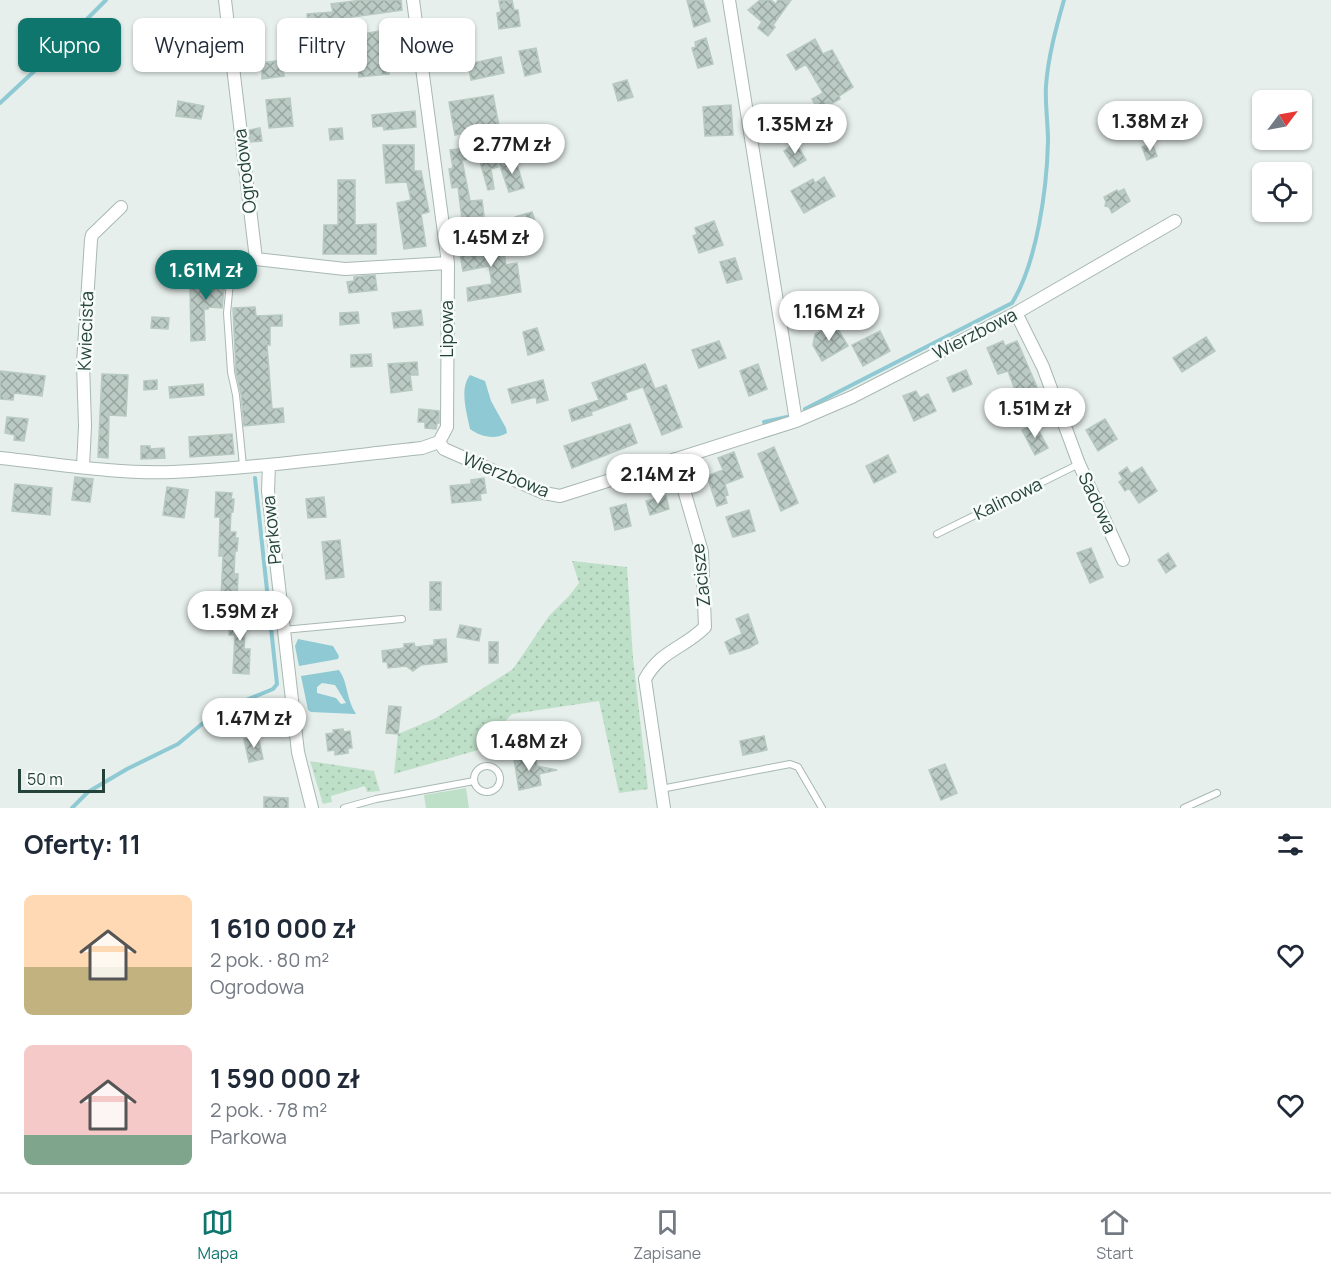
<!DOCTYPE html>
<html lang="pl">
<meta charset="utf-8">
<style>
:root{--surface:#fff;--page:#f2f2f3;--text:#1f2937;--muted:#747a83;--line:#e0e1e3;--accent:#0f766e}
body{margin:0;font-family:Manrope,sans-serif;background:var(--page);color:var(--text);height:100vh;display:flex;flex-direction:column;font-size:22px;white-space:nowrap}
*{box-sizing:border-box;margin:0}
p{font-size:20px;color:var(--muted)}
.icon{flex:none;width:33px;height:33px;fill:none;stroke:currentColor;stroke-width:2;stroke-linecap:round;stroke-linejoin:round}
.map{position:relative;height:808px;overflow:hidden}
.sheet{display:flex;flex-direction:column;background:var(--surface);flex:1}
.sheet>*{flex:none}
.banner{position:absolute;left:18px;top:18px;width:600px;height:54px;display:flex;gap:12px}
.needle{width:39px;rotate:58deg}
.buttons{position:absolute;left:1252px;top:90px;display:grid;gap:12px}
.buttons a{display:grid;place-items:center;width:60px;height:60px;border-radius:9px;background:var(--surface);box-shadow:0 2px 4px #0004;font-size:30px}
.scale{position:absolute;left:18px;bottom:15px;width:87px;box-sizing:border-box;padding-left:6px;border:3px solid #24423a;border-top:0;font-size:16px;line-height:21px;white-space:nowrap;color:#24423a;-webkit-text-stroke:4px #f7fbf9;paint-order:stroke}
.price{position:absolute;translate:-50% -51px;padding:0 14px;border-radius:21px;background:#fff;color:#222;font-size:20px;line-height:39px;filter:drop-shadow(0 2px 3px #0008)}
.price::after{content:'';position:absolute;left:50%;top:36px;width:18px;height:14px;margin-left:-9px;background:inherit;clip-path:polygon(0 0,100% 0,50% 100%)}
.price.on{background:var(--accent);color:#fff}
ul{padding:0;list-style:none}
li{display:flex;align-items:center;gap:18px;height:150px;padding:0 24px}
li span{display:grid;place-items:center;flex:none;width:168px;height:120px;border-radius:9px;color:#555}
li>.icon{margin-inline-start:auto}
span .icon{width:72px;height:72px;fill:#fffc;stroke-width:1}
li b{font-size:26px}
h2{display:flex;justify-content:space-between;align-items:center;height:72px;padding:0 24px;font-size:26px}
.chip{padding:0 21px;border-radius:9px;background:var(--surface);box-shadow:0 2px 4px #0004;font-size:21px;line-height:54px}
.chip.on{background:var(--accent);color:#fff}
.menu{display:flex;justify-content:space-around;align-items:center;height:84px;border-top:2px solid var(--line);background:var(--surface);font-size:16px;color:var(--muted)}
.menu a{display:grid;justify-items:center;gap:3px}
.menu .on{color:var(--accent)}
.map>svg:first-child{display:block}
</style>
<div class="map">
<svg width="1331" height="808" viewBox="0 0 1331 808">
<defs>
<pattern id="grass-dots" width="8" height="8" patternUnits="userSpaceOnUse" patternTransform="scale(1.5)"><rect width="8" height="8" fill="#bfe0c8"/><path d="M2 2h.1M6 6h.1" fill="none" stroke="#a4c1ad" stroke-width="1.8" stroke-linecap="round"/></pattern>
<pattern id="building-cross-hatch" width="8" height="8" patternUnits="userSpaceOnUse" patternTransform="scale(1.5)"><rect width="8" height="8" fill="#bbcac4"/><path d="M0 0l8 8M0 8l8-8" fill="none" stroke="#98a6a0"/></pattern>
</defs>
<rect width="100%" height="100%" fill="#e6efeb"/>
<path fill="url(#grass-dots)" d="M572,561L627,567L633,658L648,789L619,793L599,701L512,714L478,750L394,774L398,734L436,718L513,669L549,616L569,596L579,583Z
M310,761L374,771L380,791L367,792L365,786L331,796L332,802L323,804Z"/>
<path fill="#bfe0c8" d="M466,788L469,808H426L424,795Z"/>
<path fill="#8ec9d4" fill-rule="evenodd" d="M470,375L485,381L491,401L506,428L507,433C495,440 481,437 470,429C467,413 459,389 470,375Z
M298,639L333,646L339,656L338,659L299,666L295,646Z
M339,670C348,682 346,699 356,714L311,712L308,710L301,676ZM322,683L335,685L346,703L341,704L336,698L317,693V687Z"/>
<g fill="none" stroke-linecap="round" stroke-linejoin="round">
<path stroke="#8ec9d4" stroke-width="4" d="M82,24L106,0
M0,103L72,36
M805,409L1012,303C1037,263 1047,188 1048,141C1048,123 1045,104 1046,86C1048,57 1056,28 1064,0
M764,422L787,417
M72,808L88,792L127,769L178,744L215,713L273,689L277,684L255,478"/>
</g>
<path fill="url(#building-cross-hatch)" stroke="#b8c9c2" stroke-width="1.5" d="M362,0H401L402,10L345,18L346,21L308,27L307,14L333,12L331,4Z
M512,0L514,10H518L520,26L499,29L497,13L501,12L499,1Z
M687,0H703L710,21L694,27Z
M760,0H771L776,4L778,0H791L773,25L775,27L768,36L758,28L762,22L748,10Z
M379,31L384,56L387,55L389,74L359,77L357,59L360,58L356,35Z
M706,38L713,64L698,68L692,48L696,47L695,42Z
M815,39L823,54L832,50L853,87L839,96L840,99L819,111L812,99L823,93L806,64L796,70L787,55Z
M536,48L541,72L525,76L519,51Z
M501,57L504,73L471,80L468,64Z
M282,60L284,76L262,79V63Z
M627,80L633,97L618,101L613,84Z
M493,95L499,126L455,135L449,102Z
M290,98L293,126L269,128L266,100Z
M178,101L204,106L201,119L176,116Z
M731,105L733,135L705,136L703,107Z
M415,111L416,127L384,130L383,126L373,127L372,115Z
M260,128L262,141L250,142L249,130Z
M342,128L343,139L330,140L329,129Z
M796,143L806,160L794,167L784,151Z
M1152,143L1157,156L1147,160L1142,147Z
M383,145H414V171H421L429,212L421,214L426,246L404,249L397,203L411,200L407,182L386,183Z
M494,145L498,167L491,169L494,189L488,190L479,158L462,160L470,201L482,200L484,216L462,219L458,187L452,188L449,169L453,168L450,150Z
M515,158L524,188L509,192L499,163Z
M824,177L835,196L804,213L791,191L813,179L815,183Z
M338,180H355V225L376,224V254H323L324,225H338Z
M1124,189L1130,201L1112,213L1109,207L1105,206L1106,202L1104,197L1117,190L1118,192Z
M532,212L537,227L519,232L515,217Z
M714,221L723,245L699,253L693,236L697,234L695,228Z
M501,234L506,265L517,263L521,292L468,301L467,288L492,284L489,266L463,271L460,254L473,252L471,239Z
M735,258L742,279L727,283L720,262Z
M211,268L226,270L222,308L209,307L208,309H204L205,340L191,341L190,287L202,288L203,276L211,277Z
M375,275L377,290L349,293L347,282L354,281V277Z
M255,307L256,316L282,315V326H270V345H267L272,409L283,408L284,422L244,426L241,394L236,372L233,308Z
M421,310L423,325L394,328L392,313Z
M358,312L359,323L340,325V313Z
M152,317L169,318L168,329L151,328Z
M835,324L848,346L822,361L813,345L815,334Z
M537,328L544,350L528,355L523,332Z
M880,331L890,351L863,366L852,345Z
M1206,337L1215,351L1182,372L1173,358Z
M719,341L726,358L699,368L692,350Z
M1003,341L1005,346L1017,341L1037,387L1017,395L1008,371L998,374L987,348Z
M371,354L372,366L351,367V355Z
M417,362L418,375H410L412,390L391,393L388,364Z
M645,364L655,389L666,385L682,427L662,435L643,387L625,393L627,399L591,412L592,415L572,421L569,410L599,400L592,383Z
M758,364L767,389L749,396L740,371Z
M966,370L972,384L953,392L947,378Z
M0,371L45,376L42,396L14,393L13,400L0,399Z
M102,374L128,375L126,416L109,415L108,458L98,457Z
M157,380V389L144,390V381Z
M543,380L548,400L537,403L536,397L512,403L508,389Z
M203,384L204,395L170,398L169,387Z
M916,391L920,398L928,394L936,411L914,421L903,396Z
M419,409L439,411V423H437L436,429L425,428V422H418Z
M7,417L28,419L24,441L14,440L15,435L5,433Z
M1105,419L1117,439L1098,451L1086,430Z
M630,424L637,443L572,468L564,446Z
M1035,424L1048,448L1035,455L1022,430Z
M232,434L234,454L190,457L189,437Z
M141,446H150V449L164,448L165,458L141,459Z
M774,447L798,503L781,511L758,454Z
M734,452L743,477L725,484L728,495L725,496L727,503L717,506L707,476L723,470L718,458Z
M888,455L896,472L874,483L866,466Z
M1127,467L1131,474L1142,467L1157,491L1139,503L1129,488L1125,491L1119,482L1123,479L1119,473Z
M75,477L93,479L90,502L72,500Z
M484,478L486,493L480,494L481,500L452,503L450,486L471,484V480Z
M15,484L52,488L50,515L12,511Z
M167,487L188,490L184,518L163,515Z
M216,492L232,493L231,499H234L233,512H231L230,532H236L235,538H238L237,551H235L234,574H238L237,599L221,598L223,556H219L220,517H215Z
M666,496L669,509L650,515L646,501Z
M324,497L326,517L308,518L306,499Z
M626,504L631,526L615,530L610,508Z
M749,510L755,531L733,537L726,517Z
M340,540L344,577L326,579L322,542Z
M1091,548L1103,577L1090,583L1077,553Z
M1168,553L1176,566L1166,573L1158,560Z
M430,582H441V610H430Z
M230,610H246L244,649H250L249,674L233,673L235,635H229Z
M748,614L758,643L749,648L730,654L725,642L742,634L736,619Z
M460,625L481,629L479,641L457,637Z
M446,639L447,662L421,665L413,671L406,666L388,668L387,662H383L382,651L404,648V644L414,643L415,647L434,645V640Z
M489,642H498V663H489Z
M389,706L401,707L398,734L386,733Z
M343,729L344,732L350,731L352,748H348V753L335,755V750L328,751L326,734L334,733L333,730Z
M258,736L263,759L249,762L244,739Z
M764,736L767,750L743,755L740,741Z
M535,754L537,766L557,770L539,774L541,785L519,790L514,759Z
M945,764L957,793L941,800L929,770Z
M264,797L288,798V808H264Z"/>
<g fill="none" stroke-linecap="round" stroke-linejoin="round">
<defs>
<path id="service" d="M200,48L231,54
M243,466L236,395L231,372L227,313L231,272L239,264L256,259
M937,534L1079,464
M283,630L402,619
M474 779a13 13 0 1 1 26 0a13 13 0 1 1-26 0Z
M661,789L790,764L798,767L822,808
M344,808L376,799L474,781
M1184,808L1217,793"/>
<path id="minor" d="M225,0L256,259L345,269L448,263
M413,0L448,263L447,427L439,442
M729,0L796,421
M1016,313L1043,367L1079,464L1123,560
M439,442L444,449L544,493L560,496L796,421L852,397L1016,313L1175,221
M0,458C57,464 115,474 172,472C256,468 339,457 422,448L439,442
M269,465L268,491L298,752L312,808
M83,467L85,426L83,363L91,240L92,235L121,207
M664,808L645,679C661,650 683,649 705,627L702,552L675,459"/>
</defs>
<use href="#service" stroke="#a8b8b2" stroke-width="8"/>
<use href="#minor" stroke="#a8b8b2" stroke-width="14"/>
<use href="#service" stroke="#fff" stroke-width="6"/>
<use href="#minor" stroke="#fff" stroke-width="12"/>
</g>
<g text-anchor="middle" stroke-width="5" stroke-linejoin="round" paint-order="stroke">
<g font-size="18" fill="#24423a" stroke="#f7fbf9">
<text transform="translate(245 171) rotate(-97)" y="6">Ogrodowa</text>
<text transform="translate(447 329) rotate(-90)" y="6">Lipowa</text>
<text transform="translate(86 331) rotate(-88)" y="6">Kwiecista</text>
<text transform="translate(975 334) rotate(-27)" y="6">Wierzbowa</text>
<text transform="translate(506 475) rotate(22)" y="6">Wierzbowa</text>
<text transform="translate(1008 499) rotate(-26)" y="6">Kalinowa</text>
<text transform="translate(1097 503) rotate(65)" y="6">Sadowa</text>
<text transform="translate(272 530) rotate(-96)" y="6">Parkowa</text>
<text transform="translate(701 575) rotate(-96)" y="6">Zacisze</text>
</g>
</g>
</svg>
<div class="buttons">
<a><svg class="needle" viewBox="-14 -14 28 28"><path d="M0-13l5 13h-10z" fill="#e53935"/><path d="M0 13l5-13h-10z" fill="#747a83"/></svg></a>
<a><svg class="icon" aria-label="locate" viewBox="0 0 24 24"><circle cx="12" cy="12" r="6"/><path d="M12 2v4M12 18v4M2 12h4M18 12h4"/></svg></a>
</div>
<div class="scale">50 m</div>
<b class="price" style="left:1150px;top:152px">1.38M zł</b>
<b class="price" style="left:795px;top:155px">1.35M zł</b>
<b class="price" style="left:512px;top:175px">2.77M zł</b>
<b class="price" style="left:491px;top:268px">1.45M zł</b>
<b class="price on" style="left:206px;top:301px">1.61M zł</b>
<b class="price" style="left:829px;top:342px">1.16M zł</b>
<b class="price" style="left:1035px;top:439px">1.51M zł</b>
<b class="price" style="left:658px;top:505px">2.14M zł</b>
<b class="price" style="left:240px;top:642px">1.59M zł</b>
<b class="price" style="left:254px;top:749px">1.47M zł</b>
<b class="price" style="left:529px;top:772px">1.48M zł</b>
<div class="banner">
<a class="chip on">Kupno</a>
<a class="chip">Wynajem</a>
<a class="chip">Filtry</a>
<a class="chip">Nowe</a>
</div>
</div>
<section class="sheet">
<h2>Oferty: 11<svg class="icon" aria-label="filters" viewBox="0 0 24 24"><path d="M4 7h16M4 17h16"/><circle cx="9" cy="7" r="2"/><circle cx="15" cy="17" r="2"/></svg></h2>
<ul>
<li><span style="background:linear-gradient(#ffd9b3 60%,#c2b280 0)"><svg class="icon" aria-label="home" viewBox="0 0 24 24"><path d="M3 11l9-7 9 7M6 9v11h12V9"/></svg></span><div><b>1 610 000 zł</b><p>2 pok. · 80 m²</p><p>Ogrodowa</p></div><svg class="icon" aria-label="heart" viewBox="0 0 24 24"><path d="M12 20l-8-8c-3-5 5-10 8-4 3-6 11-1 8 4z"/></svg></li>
<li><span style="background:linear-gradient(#f6c9c9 75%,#7fa58c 0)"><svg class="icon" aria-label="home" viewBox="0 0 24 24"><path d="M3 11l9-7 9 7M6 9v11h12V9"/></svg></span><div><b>1 590 000 zł</b><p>2 pok. · 78 m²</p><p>Parkowa</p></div><svg class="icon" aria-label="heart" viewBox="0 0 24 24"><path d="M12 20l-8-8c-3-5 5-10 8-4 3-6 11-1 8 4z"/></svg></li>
</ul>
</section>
<nav class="menu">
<a class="on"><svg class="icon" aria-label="map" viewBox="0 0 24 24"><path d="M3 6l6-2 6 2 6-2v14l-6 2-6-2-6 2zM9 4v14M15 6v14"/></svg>Mapa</a>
<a><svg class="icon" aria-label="saved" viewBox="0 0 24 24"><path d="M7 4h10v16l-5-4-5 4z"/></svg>Zapisane</a>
<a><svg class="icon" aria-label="home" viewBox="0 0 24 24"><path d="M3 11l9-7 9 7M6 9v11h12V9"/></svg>Start</a>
</nav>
